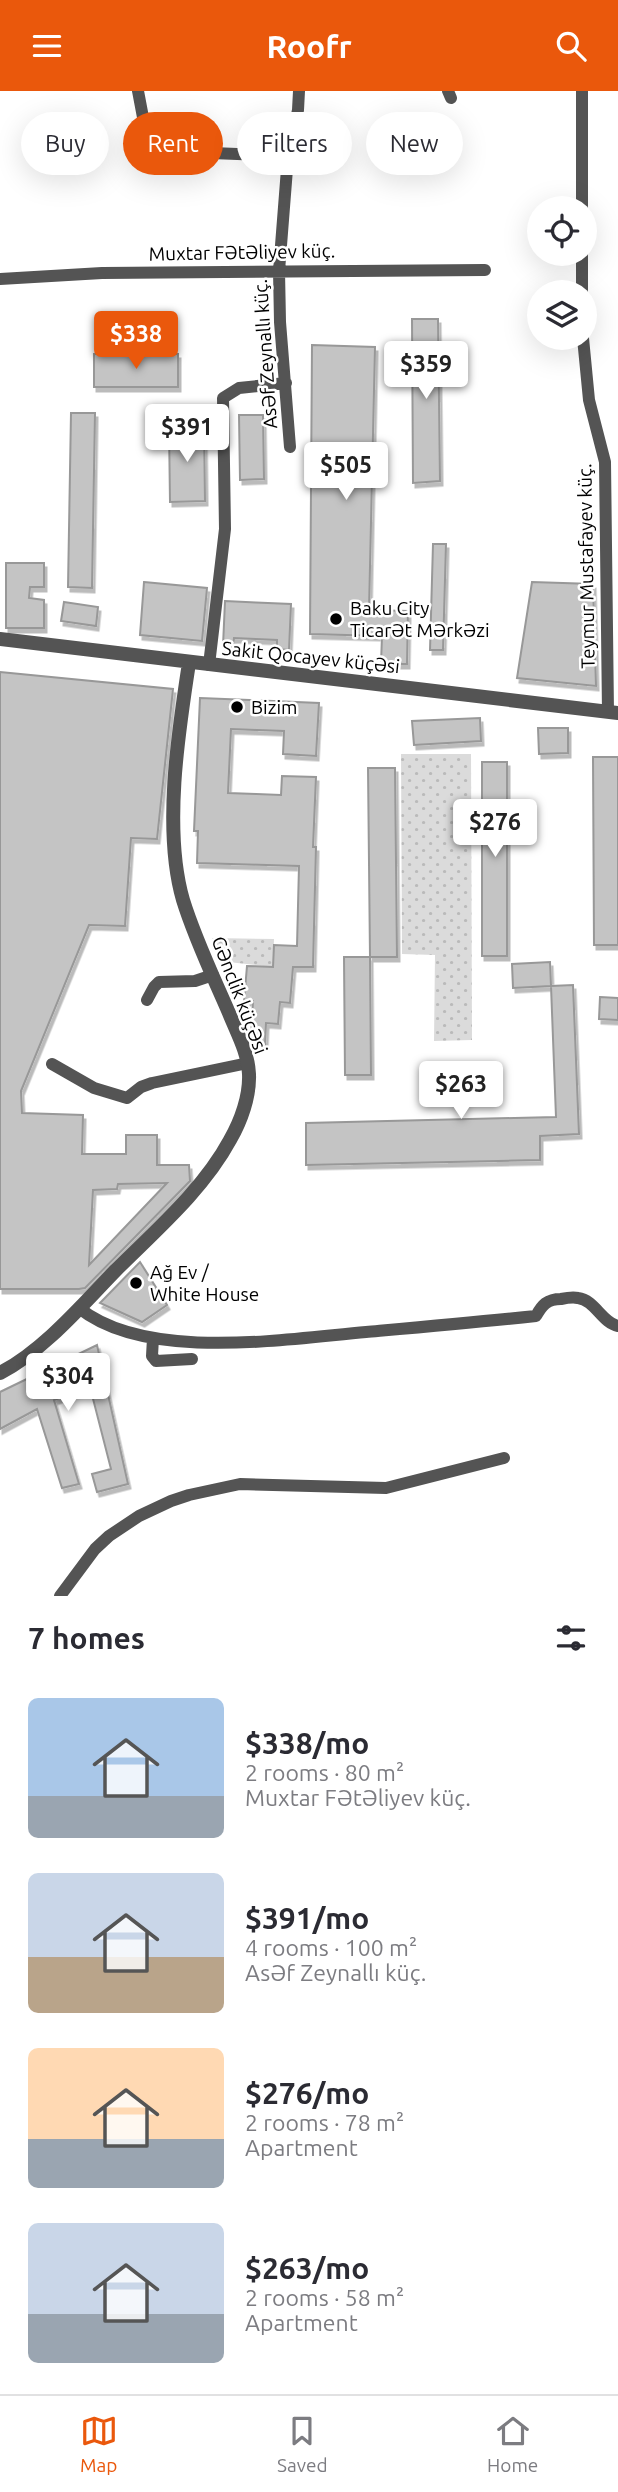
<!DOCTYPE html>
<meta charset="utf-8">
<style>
:root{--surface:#fff;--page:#f7f7f7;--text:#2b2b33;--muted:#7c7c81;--line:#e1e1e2;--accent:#ea580c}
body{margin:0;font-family:Ubuntu,sans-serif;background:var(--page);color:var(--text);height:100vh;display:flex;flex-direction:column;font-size:26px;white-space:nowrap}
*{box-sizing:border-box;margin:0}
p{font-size:23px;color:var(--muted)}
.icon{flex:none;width:38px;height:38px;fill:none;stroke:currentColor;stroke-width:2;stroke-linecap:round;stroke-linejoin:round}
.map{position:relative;height:1505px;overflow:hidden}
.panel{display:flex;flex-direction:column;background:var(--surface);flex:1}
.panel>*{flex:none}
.guide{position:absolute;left:21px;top:21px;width:578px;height:63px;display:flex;gap:14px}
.fabs{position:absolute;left:527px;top:105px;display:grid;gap:14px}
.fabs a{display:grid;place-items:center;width:70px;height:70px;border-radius:50%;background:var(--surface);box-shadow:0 7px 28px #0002;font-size:35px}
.price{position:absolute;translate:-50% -60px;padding:0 16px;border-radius:7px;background:#fff;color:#222;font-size:23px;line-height:46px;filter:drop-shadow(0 2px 4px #0008)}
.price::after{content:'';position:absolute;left:50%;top:42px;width:21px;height:16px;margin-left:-10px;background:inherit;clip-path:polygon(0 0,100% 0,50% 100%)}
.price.current{background:var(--accent);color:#fff}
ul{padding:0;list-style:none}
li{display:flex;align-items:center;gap:21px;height:175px;padding:0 28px}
li span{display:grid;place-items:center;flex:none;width:196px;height:140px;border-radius:10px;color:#555}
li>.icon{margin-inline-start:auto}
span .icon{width:84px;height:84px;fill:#fffc;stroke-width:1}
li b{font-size:30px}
h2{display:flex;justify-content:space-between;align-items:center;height:84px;padding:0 28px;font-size:30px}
.pill{padding:0 24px;border-radius:32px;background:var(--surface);box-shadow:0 7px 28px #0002;font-size:24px;line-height:63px}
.pill.current{background:var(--accent);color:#fff}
header{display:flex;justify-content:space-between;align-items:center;height:91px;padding:0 28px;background:var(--accent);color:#fff;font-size:32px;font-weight:700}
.tabs{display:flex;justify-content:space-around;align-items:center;height:98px;border-top:2px solid var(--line);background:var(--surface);font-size:19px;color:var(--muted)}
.tabs a{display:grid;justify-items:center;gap:4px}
.tabs .current{color:var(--accent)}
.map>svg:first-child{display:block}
</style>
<header><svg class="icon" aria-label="menu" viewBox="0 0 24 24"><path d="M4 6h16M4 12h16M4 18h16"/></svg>Roofr<svg class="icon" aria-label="search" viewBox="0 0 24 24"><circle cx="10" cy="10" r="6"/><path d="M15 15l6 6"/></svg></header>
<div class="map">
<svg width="618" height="1505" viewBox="0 0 618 1505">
<defs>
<pattern id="park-dots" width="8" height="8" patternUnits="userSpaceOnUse" patternTransform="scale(1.75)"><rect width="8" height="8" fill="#dbdbdb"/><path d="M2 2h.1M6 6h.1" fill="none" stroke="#bababa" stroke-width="1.8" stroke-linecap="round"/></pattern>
<filter id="shadow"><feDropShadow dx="2.5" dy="4.5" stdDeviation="0" flood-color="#0004"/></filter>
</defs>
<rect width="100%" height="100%" fill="#fff"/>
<path fill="url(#park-dots)" d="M401,663H471L472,949L434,950L435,864L402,863Z
M212,847L274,848L273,876L228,871Z"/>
<path fill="#c4c4c4" stroke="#989898" stroke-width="2" fill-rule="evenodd" filter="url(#shadow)" d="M412,228H438L440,390L413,392Z
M312,254L375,256L369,519L408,520L407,573H381L382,545L310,543Z
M94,263H178V296H94Z
M71,322H95L92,497L68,496Z
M239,324H263L264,388L240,389Z
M204,335L205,410L170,411L169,336Z
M433,453H446L443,559H430Z
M6,472H44V496H30L29,507L44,509V537H6Z
M144,491L207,497L202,550L140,544Z
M532,491L593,493L596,595L517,587Z
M225,510L291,513L289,559L277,558V549L234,547L233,556L223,555Z
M64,511L98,516L96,535L61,530Z
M0,581L173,598L157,748L131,747L125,835L89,834L21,1000L22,1022L83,1024L82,1063H126V1044H157V1074H189L190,1090L85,1197L79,1198H0ZM167,1092L89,1174L93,1099L117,1098L118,1093Z
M200,607L319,612L316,665L283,663L284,640L231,638L228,702L281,704L282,685L316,686L313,756H316L313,876H293L290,912L280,911L278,933L266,932L265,953H252L251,948L253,910H244L247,875L273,876L274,854L297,855L299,775L197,772L198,740H194Z
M480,627L481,650L414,654L412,630Z
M538,637H568V662L539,663Z
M593,666H618V854H594Z
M482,671H507V865H482Z
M368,677H395L397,866H370Z
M344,866H370L371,984H345Z
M550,871L551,895L513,897L512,873Z
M573,894L579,1043L540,1045V1069L306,1074V1032L556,1026L551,895Z
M600,906L618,907V929L599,928Z
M140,1171L167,1214L142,1231L100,1212Z
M97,1254L128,1393L97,1401L92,1383L111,1378L90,1296L54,1309L79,1393L62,1397L37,1318L0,1338V1301Z"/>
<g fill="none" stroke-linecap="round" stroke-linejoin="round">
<path stroke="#545454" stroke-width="12" d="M138,0L145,37L152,45L187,52L212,62L288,65
M448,0L451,7
M582,0V117
M582,163V201
M0,188L102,182L485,179
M583,247L589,309L605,371L608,621
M290,356L280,231L279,180L288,65L298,19L299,0
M209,574L225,438L223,307L239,297L286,292
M147,909L154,896L159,891L195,890L213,884
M52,973L94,997L127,1007L141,996L152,992L248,972
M79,1217C146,1271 285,1248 366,1241C422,1236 479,1231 536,1225C542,1214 547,1208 561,1208C566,1207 573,1206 578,1207C595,1209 602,1232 618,1235
M153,1247L152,1265L156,1270L192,1268
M60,1505L95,1458L109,1445L139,1425L171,1410L189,1404L240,1393L386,1397L504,1367"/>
<path stroke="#545454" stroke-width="14" d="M0,548L618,622
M0,1282C43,1260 82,1214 115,1180C155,1140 203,1099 230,1049C241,1030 250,1005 249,983C248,961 237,942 229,922C213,885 195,848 183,809C163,740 178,643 189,572"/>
</g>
<g fill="#000" stroke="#fff" stroke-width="2.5">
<circle cx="336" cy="528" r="7"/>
<circle cx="237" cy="616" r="7"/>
<circle cx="136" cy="1192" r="7"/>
</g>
<g text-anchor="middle" stroke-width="5" stroke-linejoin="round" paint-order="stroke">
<g font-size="19" fill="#000" stroke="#fff">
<text transform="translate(242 161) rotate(-1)" y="7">Muxtar Fətəliyev küç.</text>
<text transform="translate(265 263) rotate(-94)" y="7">Asəf Zeynallı küç.</text>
<text transform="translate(586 475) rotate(-91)" y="7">Teymur Mustafayev küç.</text>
<text transform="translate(311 566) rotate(6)" y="7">Sakit Qocayev küçəsi</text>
<text transform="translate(240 904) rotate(69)" y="7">Gənclik küçəsi</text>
</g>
<g font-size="19" fill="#000" stroke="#fff" text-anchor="start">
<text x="350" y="524">Baku City<tspan x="350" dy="22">Ticarət Mərkəzi</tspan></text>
<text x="251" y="623">Bizim</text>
<text x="150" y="1188">Ağ Ev /<tspan x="150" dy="22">White House</tspan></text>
</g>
</g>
</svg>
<div class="fabs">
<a><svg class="icon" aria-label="locate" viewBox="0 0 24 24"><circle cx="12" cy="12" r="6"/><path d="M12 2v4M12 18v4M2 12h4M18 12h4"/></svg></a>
<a><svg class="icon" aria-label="layers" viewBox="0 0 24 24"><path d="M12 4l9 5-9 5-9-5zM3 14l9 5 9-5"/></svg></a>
</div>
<b class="price current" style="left:136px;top:280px">$338</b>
<b class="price" style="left:426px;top:310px">$359</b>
<b class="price" style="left:187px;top:373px">$391</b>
<b class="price" style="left:346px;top:411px">$505</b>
<b class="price" style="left:495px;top:768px">$276</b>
<b class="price" style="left:461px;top:1030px">$263</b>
<b class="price" style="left:68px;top:1322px">$304</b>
<div class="guide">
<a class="pill">Buy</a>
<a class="pill current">Rent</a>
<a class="pill">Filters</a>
<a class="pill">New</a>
</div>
</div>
<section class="panel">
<h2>7 homes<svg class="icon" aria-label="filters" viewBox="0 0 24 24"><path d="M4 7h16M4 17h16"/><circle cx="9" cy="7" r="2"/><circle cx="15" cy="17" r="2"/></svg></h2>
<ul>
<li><span style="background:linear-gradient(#a9c7e8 70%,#9aa5b1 0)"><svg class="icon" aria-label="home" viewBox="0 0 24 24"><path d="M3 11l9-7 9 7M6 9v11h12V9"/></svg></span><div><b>$338/mo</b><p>2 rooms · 80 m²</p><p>Muxtar Fətəliyev küç.</p></div></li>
<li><span style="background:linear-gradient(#c9d6e8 60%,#b9a48a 0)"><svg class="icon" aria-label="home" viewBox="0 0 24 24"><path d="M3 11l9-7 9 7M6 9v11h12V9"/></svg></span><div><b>$391/mo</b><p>4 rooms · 100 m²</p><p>Asəf Zeynallı küç.</p></div></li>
<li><span style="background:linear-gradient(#ffd9b3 65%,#9aa5b1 0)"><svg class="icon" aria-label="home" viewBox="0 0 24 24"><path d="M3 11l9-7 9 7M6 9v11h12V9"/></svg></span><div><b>$276/mo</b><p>2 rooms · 78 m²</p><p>Apartment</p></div></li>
<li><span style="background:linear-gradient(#c9d6e8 65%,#9aa5b1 0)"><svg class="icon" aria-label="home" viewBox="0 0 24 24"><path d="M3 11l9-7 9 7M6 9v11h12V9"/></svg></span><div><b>$263/mo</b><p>2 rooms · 58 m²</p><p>Apartment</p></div></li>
</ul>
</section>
<nav class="tabs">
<a class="current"><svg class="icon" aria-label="map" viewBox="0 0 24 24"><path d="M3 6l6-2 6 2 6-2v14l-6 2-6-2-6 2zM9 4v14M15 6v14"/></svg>Map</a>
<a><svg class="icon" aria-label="saved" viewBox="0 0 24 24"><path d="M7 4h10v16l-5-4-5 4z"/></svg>Saved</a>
<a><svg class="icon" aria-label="home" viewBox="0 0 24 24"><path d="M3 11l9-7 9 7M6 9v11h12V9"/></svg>Home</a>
</nav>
